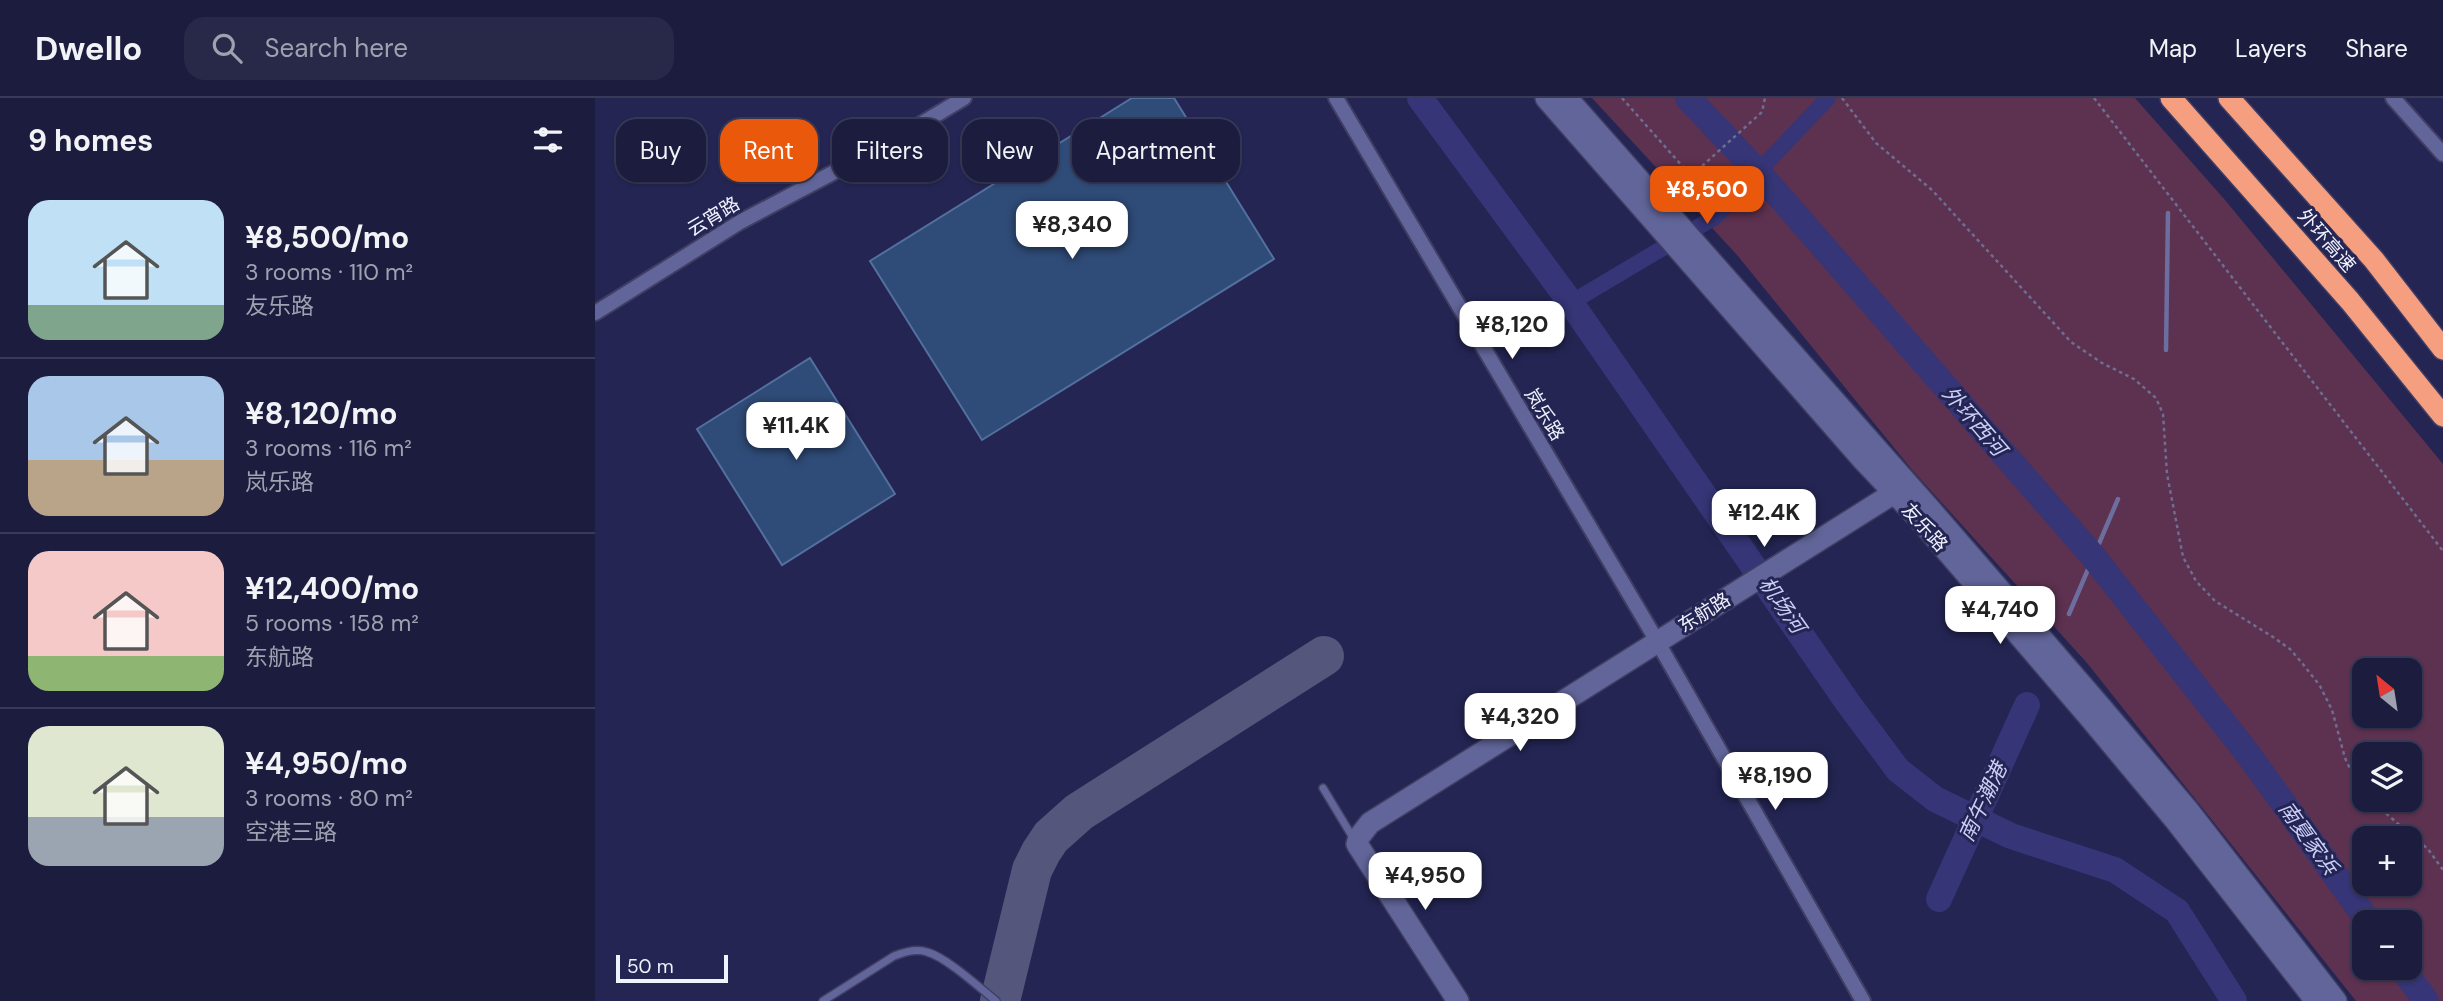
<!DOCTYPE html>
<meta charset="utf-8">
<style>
:root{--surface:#1b1c3e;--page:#282949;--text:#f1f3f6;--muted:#a0a1b0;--line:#393a58;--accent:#ea580c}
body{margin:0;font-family:"DM Sans","Noto Sans SC",sans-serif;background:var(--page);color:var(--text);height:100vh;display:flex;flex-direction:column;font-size:26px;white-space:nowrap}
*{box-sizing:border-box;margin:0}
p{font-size:23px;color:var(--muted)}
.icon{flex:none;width:38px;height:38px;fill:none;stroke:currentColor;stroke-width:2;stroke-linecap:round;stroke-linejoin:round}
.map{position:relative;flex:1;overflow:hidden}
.drawer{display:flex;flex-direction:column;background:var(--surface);width:595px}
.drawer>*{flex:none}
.banner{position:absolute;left:21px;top:21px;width:665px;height:63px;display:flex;gap:14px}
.needle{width:46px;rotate:330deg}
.fabs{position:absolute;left:1757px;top:560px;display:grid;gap:14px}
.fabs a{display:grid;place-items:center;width:70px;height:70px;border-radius:14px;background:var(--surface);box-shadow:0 2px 5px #0004,0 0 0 2px var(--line);font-size:35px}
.scale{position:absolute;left:21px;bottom:18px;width:112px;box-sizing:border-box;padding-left:7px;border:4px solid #f0f2fe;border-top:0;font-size:19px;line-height:24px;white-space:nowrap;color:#f0f2fe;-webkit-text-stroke:5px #242553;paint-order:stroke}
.price{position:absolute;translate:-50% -60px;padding:0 16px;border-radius:14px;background:#fff;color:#222;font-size:23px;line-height:46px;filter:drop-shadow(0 2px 4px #0008)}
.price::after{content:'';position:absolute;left:50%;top:42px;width:21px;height:16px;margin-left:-10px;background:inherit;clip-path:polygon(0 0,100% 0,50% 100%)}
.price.selected{background:var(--accent);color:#fff}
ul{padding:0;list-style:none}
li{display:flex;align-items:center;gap:21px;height:175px;padding:0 28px}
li+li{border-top:2px solid var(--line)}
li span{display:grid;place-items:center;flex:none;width:196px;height:140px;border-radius:21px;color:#555}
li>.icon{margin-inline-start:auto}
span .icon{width:84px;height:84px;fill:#fffc;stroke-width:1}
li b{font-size:30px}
h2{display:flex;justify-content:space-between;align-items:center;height:84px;padding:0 28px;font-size:30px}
.pill{padding:0 24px;border-radius:21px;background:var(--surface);box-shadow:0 2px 5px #0004,0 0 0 2px var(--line);font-size:24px;line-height:63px}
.pill.selected{background:var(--accent);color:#fff}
header{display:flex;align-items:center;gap:42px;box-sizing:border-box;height:98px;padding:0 35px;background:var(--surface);border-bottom:2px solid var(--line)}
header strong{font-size:33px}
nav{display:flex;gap:38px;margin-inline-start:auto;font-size:24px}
.search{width:490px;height:63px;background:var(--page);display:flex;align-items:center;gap:18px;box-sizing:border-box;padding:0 24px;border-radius:21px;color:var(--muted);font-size:26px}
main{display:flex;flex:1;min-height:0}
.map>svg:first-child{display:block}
</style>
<header>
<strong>Dwello</strong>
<div class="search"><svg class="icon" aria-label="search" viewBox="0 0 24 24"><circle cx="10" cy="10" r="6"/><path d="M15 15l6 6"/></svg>Search here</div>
<nav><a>Map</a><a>Layers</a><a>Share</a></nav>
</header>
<main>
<section class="drawer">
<h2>9 homes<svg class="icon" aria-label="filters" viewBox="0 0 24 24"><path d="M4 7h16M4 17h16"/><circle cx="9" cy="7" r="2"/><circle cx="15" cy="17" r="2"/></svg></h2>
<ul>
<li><span style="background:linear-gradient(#bfe0f5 75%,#7fa58c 0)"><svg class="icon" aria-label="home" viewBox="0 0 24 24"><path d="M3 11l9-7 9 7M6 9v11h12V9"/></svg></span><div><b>¥8,500/mo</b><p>3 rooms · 110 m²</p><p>友乐路</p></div></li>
<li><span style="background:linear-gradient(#a9c7e8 60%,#b9a48a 0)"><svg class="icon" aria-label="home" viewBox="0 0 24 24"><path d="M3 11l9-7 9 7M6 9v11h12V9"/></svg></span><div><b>¥8,120/mo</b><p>3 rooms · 116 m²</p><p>岚乐路</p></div></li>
<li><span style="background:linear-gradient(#f6c9c9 75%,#8fb573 0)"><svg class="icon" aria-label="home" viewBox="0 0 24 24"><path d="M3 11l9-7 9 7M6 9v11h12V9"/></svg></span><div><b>¥12,400/mo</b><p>5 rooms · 158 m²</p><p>东航路</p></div></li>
<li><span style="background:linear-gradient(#dfe7d0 65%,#9aa5b1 0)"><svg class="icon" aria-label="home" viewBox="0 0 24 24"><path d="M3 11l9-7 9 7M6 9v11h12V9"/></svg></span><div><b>¥4,950/mo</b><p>3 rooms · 80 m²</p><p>空港三路</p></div></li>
</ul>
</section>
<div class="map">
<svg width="1848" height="903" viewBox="0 0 1848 903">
<rect width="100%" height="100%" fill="#242553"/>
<path fill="#5d3150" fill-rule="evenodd" d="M997,0H1540L1630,102L1848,366V903H1761L1492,565L1318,373L1142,157ZM1769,572H1815V618H1769ZM1769,656H1815V702H1769ZM1769,740H1815V786H1769ZM1769,824H1815V870H1769Z"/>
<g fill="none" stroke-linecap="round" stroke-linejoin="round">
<path stroke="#6d6ea0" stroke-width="4.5" d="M1571,252L1573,115
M1474,516L1523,401"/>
<path stroke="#353577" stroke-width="16" d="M913,242L1120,119L1233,0"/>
<path stroke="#353577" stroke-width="26" d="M825,0L976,205L1253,605L1303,672L1340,701L1416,738L1520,772L1582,813L1639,903
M1093,0L1164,75L1497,457L1653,656L1774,824
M1344,801L1432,607
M1807,870L1831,903"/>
<path stroke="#55567c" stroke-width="40" d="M405,903L437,772L446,754L456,739L484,714L729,558"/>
</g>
<path fill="#2f4b77" stroke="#53709f" stroke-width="2" d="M537,0H579L679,161L387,342L275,163Z
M215,260L300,396L187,467L102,331Z"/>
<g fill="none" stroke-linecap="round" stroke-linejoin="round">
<defs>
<path id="lane" d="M728,690L760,743
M228,903L299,858C309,854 321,850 332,854C351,859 385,890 401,903"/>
<path id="street" d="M741,0L1062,543L1268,903
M1798,0L1848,56
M0,215L145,124L296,44L369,0"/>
<path id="secondary" d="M951,0L1268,362L1324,421L1494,619L1580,722L1721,903
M972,0L1335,411L1506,609L1593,712L1741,903
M863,903L762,746L764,739L775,725L1299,395"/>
<path id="highway" d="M1576,0L1755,203L1848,318
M1634,0L1779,162L1848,251"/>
</defs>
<use href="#lane" stroke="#403e63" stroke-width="10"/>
<use href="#street" stroke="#403e63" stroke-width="18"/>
<use href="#secondary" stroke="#403e63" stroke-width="24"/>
<use href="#highway" stroke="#403e63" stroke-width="24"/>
<path stroke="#6d6e90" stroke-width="2.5" stroke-dasharray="3.5 3.5" stroke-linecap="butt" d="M1027,0L1096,78L1167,14L1170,0
M1247,0L1281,45L1337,92L1476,244L1507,265L1539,281L1561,300L1568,316L1572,376L1588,459L1601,483L1620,503L1678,539L1695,551L1707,565L1725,588L1737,612L1750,660L1760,681L1769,693
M1499,0L1848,453
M1775,702L1833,751L1848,772"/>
<use href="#lane" stroke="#616599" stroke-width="7"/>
<use href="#street" stroke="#616599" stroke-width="14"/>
<use href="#secondary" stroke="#616599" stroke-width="21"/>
<use href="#highway" stroke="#f59e80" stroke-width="21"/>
</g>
<g text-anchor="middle" stroke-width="6" stroke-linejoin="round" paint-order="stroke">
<g font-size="19" fill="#f0f2fe" stroke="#242553">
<text transform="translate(118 118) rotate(-31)" y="7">云宵路</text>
<text transform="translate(1732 142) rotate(49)" y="7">外环高速</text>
<text transform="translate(950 316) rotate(59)" y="7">岚乐路</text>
<text transform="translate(1330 429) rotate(48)" y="7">友乐路</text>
<text transform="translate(1109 514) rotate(-32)" y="7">东航路</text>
</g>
<g font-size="21" font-style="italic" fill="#c9cef6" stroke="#242553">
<text transform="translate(1379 323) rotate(49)" y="7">外环西河</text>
<text transform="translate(1187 507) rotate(55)" y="7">机场河</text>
<text transform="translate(1388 704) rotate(-65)" y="7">南午潮港</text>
<text transform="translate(1713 740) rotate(54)" y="7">南夏家浜</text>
</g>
</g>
</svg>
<div class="fabs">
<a><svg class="needle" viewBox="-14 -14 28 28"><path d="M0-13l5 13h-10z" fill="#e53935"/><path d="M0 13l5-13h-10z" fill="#a0a1b0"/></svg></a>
<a><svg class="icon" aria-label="layers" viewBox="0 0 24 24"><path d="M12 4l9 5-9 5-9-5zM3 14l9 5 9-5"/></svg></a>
<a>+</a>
<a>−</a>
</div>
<div class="scale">50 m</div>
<b class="price selected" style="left:1112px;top:128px">¥8,500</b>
<b class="price" style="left:477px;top:163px">¥8,340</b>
<b class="price" style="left:917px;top:263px">¥8,120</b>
<b class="price" style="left:201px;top:364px">¥11.4K</b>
<b class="price" style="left:1169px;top:451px">¥12.4K</b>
<b class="price" style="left:1405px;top:548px">¥4,740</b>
<b class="price" style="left:925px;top:655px">¥4,320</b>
<b class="price" style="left:1180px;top:714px">¥8,190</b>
<b class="price" style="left:830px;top:814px">¥4,950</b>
<div class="banner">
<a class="pill">Buy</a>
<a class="pill selected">Rent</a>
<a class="pill">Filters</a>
<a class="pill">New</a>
<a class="pill">Apartment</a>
</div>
</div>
</main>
